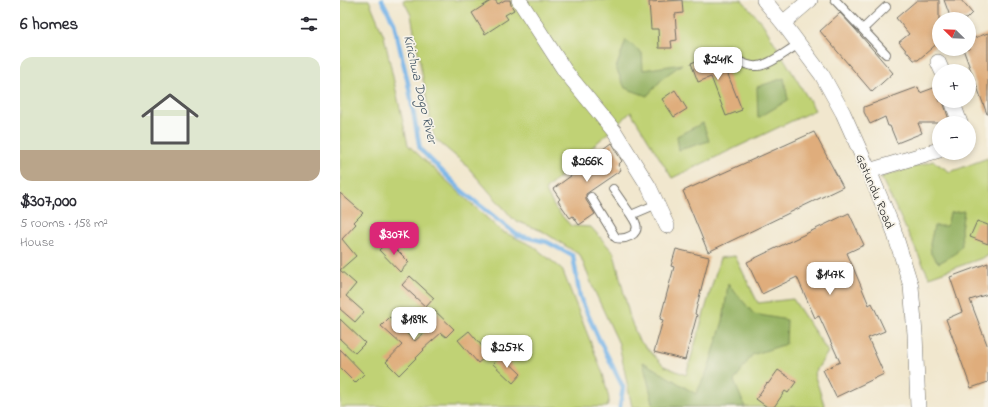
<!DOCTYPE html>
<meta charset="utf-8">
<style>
:root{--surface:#fff;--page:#f2f2f3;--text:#2b2b33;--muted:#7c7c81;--line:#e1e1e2;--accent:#db2777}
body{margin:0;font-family:"Indie Flower",sans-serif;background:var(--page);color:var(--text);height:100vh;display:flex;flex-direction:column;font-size:15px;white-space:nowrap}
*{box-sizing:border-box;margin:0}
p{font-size:13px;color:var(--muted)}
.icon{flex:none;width:22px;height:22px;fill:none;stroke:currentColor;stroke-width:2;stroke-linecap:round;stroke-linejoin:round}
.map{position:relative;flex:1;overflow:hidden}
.details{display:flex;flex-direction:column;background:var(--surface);width:340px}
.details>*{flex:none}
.needle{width:26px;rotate:293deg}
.tools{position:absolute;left:592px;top:12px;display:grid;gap:8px}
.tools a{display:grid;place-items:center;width:44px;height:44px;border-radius:50%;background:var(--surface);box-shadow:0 2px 6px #0003;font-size:20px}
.price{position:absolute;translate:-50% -34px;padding:0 9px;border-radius:8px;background:#fff;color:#222;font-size:13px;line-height:26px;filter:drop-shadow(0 1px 2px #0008)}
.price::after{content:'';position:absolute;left:50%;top:24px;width:12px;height:9px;margin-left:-6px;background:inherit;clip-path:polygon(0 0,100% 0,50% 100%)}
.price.on{background:var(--accent);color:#fff}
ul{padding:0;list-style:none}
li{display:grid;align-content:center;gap:8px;height:212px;padding:0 20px}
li+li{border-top:1px solid var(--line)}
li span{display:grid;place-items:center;height:124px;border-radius:12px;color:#555}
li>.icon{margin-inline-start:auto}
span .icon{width:72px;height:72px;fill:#fffc;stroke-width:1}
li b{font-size:17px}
h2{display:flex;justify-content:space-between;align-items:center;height:48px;padding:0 20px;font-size:17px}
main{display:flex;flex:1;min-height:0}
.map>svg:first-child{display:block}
</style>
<main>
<section class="details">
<h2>6 homes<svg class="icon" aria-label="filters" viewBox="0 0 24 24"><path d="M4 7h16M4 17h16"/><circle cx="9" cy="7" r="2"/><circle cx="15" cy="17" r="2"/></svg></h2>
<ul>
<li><span style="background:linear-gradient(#dfe7d0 75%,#b9a48a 0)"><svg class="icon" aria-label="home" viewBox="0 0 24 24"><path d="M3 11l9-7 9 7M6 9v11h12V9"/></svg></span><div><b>$307,000</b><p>5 rooms · 158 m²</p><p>House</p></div></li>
</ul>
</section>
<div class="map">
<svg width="648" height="407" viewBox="0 0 648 407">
<rect width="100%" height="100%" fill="#f7f3e8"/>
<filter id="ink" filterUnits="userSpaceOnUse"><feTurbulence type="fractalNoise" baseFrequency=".025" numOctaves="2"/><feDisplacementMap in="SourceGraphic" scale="8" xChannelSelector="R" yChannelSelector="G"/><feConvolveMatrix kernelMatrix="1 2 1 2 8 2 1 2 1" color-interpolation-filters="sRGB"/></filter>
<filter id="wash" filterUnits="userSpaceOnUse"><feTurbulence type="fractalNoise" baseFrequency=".012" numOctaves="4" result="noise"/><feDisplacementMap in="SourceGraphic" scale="16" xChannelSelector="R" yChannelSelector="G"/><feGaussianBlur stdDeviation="0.9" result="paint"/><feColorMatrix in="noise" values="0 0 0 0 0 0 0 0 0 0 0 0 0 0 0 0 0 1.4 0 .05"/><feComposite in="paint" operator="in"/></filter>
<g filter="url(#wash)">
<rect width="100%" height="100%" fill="#f1e7ce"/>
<path fill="#c0d275" stroke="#767e50" d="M0,0H29L44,36L68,145L161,231L193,246L222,269L263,374L269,399L267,407H0Z
M63,0H402L423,24L475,110L332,178L291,112L205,190L215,208L231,226L251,227L274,253L290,318L298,339L324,366L346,375L380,258L395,256L418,303L453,299L488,352L474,374L485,407H292L279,344L254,290L240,255L202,231L174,220L125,164L94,138L71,15Z
M648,158V256L589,277L541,177L593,161L610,172Z"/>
<path fill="#98b466" stroke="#627048" d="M286,40L302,53L303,70L342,64L324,77L307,96L285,88L276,68Z
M444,78L448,100L418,118L417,87Z
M363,123L369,141L339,150L337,136Z
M624,211L621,229L622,245L615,254L599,263L591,254L590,244L594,226H607L610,213Z
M388,284L414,314L447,320L446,344L412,355L394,381L405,407H314L303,362L356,394L368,369L383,321Z"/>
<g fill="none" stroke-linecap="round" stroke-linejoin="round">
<path stroke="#75b3e8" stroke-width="4.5" d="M42,0L54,23L68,83L80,149L122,191L177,235L207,242L233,256L240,297L257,335L283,387L280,407"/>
</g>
<g id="blocks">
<path fill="#dfad7c" d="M152,0H155L158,4L165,0H170L171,5L174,10L165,15L168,19L145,34L132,13Z
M342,0L343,13L335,14L337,40L331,41L332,48H319L318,29H311L309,2Z
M577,0H599V42L578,60H574L559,42L569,34L556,18Z
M604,0H621L632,13L626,19H611Z
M500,13L515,29L553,73L532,92L480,31Z
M648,33V114H647L623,49H629V40Z
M379,52L402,110L386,116L371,77L358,82L351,63Z
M599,86V101H603L610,123H578L582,133L557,143L550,126H548L545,117L530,124L524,112V107L578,87L580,93Z
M335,90L347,109L334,117L322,99Z
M474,132L503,187L368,252L343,191Z
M271,143L282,161L278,165L281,170L246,194V200L255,214L239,225L233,216L230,218L218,201L220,199L213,189L250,162L248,158L258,151L259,152Z
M0,193L23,213L14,222L16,224L2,239L16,256L0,270L16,284L6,296L24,312L15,322L0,309Z
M509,213L524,245L507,253L529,305L532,303L545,331L528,338L544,374L496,397L483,370L500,362L479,316L475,318L457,277L422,294L407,262Z
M637,221L648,225V244L630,237Z
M48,241L69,262L60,272L39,250Z
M336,249L369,257L355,314L357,315L345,360L314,352L323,320L320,319L334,267L331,266Z
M648,263V294L630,300L648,347V382L631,388L606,319L622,312L610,277Z
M70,276L94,298L86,307L62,285Z
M93,309L114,329L106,337L101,333L83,349L84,350L59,375L46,362L62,345L41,326L50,317L75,341L93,325L85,317Z
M0,319L25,343L15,353L0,339Z
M129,331L149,354L138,363L118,340Z
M0,349L24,374L15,383L0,368Z
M161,355L181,374L173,383L153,364Z
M438,370L456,382L448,393L445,391L434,407H427L416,399L427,383L428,384Z"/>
</g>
</g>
<g filter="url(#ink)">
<use href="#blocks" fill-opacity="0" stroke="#706d64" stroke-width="1"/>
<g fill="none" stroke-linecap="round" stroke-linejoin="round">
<defs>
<path id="service" d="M495,0L546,54
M523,29L546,7
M396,60C402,63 410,67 417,66C429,66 448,50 459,44
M273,189L291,215
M251,197L276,238C284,240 300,235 296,224C295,221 293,218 291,215L317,204"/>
<path id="minor" d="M179,0L225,71L274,131L309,187L327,226
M424,0L443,23L482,75L503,113L529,171L553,228L571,286L575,334L578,407
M443,23L470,0
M598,62L602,71
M612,101L620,123
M529,171L599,150"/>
</defs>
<use href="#service" stroke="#706d64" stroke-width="10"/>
<use href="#minor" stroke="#706d64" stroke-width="16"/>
<use href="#service" stroke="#fff" stroke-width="8"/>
<use href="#minor" stroke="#fff" stroke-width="15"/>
</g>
</g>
<g text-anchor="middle" stroke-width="3.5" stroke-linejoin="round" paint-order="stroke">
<g font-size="13" fill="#2b2b2b" stroke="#f7f3e8">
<text transform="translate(536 191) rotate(67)" y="5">Gatundu Road</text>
</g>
<g font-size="14" font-style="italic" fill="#415464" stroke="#f7f3e8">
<text transform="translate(81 89) rotate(77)" y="5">Kirichwa Dogo River</text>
</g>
</g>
</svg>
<div class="tools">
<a><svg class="needle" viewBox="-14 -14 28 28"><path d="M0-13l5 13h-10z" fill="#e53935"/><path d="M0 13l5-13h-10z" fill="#7c7c81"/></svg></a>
<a>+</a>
<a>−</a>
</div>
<b class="price" style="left:378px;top:81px">$241K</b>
<b class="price" style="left:247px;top:183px">$266K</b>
<b class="price on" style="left:54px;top:256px">$307K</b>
<b class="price" style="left:490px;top:296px">$147K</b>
<b class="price" style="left:74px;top:341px">$189K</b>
<b class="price" style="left:167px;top:369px">$257K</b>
</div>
</main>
